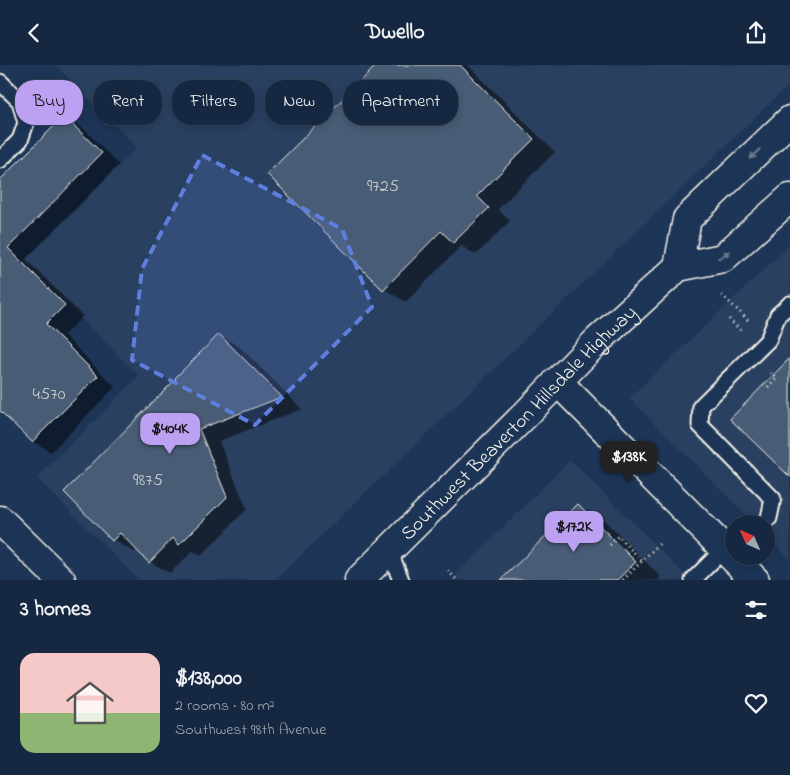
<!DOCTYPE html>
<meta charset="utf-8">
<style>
:root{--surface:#162841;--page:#23344c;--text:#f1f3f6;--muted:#9ea6b1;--line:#35445a;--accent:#bca0f2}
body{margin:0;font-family:"Indie Flower",sans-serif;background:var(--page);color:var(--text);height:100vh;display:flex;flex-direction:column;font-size:19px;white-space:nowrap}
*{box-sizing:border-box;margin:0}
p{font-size:16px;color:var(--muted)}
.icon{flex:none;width:28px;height:28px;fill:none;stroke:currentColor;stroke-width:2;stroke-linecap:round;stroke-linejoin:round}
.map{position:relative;height:515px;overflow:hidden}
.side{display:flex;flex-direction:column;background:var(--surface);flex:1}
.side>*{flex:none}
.top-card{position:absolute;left:15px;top:15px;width:500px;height:45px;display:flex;gap:10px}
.needle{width:32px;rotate:315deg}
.tools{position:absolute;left:725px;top:450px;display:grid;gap:10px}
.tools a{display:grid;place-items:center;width:50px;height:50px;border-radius:50%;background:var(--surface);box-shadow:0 2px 8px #0003,0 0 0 1px var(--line);font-size:25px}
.price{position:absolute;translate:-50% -42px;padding:0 11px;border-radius:10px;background:var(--accent);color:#111;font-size:16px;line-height:32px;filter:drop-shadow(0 1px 2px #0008)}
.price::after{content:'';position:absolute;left:50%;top:30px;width:15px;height:11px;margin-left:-8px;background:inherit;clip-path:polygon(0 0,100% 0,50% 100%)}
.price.on{background:#222;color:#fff}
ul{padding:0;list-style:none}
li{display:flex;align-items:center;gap:15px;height:125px;padding:0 20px}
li+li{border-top:1px solid var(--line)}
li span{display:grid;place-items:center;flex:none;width:140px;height:100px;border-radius:15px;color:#555}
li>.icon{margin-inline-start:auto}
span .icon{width:60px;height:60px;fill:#fffc;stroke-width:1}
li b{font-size:21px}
h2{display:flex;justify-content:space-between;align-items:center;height:60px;padding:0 20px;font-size:21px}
.tag{padding:0 18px;border-radius:20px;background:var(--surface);box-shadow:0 2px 8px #0003,0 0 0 1px var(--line);font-size:18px;line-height:45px}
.tag.on{background:var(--accent);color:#111}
header{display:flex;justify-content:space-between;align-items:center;height:65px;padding:0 20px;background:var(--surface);font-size:22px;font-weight:800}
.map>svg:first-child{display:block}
</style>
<header><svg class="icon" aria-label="back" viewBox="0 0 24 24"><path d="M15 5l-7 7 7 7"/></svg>Dwello<svg class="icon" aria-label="share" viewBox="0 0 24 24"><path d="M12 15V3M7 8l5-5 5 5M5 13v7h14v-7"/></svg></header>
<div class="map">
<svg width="790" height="515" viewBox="0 0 790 515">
<rect width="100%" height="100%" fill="#1d3557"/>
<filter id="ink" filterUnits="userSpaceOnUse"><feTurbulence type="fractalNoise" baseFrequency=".02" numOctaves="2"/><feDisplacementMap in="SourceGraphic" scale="10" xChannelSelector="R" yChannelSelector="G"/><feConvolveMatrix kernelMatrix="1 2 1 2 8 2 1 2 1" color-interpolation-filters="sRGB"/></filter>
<g filter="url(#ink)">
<path fill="#2a4060" d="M55,0H790V19L275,515H139L37,413L139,311L24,196L137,82Z
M790,180V494L766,470V459H755L629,333Z
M570,395L690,515H451Z"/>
<path fill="#0007" d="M379,0H468L555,87L498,144L510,156L476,190L461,181L406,237L384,224Z
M64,52L83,63L119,100L26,194L83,251L64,270L115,322L51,387L32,376L0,324V113L2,115Z
M219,270L240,282L302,344L219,376L247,444L201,491L193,486L170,508L150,497L137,484L134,487L113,475Z
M578,441L604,455L661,512L658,515H503Z"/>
<path fill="#485b74" stroke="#f4f1e8" d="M377,0H460L534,74L477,131L489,143L453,178L441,166L383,225L267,109Z
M64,51L102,88L8,183L65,240L46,259L98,311L32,377L0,346V115Z
M219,269L282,332L199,364L227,432L179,480L173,473L149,498L120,468L112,476L64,427L176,314L175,313Z
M790,293V412L730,354Z
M578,439L636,497L617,515H501Z"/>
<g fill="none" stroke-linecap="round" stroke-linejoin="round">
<defs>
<path id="service" d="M0,17L20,36L26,58L20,75L0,95
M763,459L769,453L773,434L700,360L701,341L768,275L778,250L790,239
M389,485L401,515
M693,515L724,484"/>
<path id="minor" d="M557,316L755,515
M0,455L61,515"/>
<g id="primary">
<path d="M678,202L687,154L790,55"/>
<path id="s1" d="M359,515L528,347L596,277L678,202L723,193L790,133"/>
</g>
</defs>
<use href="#service" stroke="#f4f1e8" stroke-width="19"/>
<use href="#minor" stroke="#f4f1e8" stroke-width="31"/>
<use href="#primary" stroke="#f4f1e8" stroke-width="31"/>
<path stroke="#f4f1e8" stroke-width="3" stroke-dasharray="1 4" stroke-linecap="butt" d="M722,230L749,256
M729,254L741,266
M768,322L777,313L771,308
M610,480L618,471L642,496
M448,506L457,515
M623,515L659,479"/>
<use href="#service" stroke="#1d3557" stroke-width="15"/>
<use href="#minor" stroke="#1d3557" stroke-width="28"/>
<use href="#primary" stroke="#1d3557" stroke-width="28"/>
</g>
<defs><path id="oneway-solid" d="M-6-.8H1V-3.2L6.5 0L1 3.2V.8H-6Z" transform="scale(1.25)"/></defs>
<g fill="#68778a">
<use href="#oneway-solid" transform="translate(755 89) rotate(136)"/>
<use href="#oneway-solid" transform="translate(724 190) rotate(-31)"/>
</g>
</g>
<path fill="#5e7fdd" fill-opacity="0.2" stroke="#5e7fdd" stroke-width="4" stroke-dasharray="10 6" stroke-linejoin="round" d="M202,90L342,164L372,242L255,360L132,295L142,204Z"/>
<g text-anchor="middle" stroke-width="5" stroke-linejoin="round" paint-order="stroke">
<g font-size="18" fill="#c9cccb">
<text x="383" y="126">9725</text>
<text x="49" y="334">4570</text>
<text x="148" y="420">9875</text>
</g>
<g font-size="20" fill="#f4f1e8" stroke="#1d3557">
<text dy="7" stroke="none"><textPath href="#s1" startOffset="224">Southwest Beaverton Hillsdale Highway</textPath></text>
</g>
</g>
</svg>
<div class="tools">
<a><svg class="needle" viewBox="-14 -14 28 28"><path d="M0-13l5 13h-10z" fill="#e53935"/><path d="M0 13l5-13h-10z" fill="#9ea6b1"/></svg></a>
</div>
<b class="price" style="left:170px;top:390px">$404K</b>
<b class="price on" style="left:629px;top:418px">$138K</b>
<b class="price" style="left:574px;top:488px">$172K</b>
<div class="top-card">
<a class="tag on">Buy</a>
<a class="tag">Rent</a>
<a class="tag">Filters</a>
<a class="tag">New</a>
<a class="tag">Apartment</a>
</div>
</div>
<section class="side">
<h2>3 homes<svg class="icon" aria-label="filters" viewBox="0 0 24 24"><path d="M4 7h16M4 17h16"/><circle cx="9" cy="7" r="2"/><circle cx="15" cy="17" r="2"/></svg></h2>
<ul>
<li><span style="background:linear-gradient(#f6c9c9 60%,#8fb573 0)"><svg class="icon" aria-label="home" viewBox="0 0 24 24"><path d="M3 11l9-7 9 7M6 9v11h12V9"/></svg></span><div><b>$138,000</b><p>2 rooms · 80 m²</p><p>Southwest 98th Avenue</p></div><svg class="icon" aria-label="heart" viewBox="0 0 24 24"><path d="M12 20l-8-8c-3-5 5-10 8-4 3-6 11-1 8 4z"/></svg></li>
</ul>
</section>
